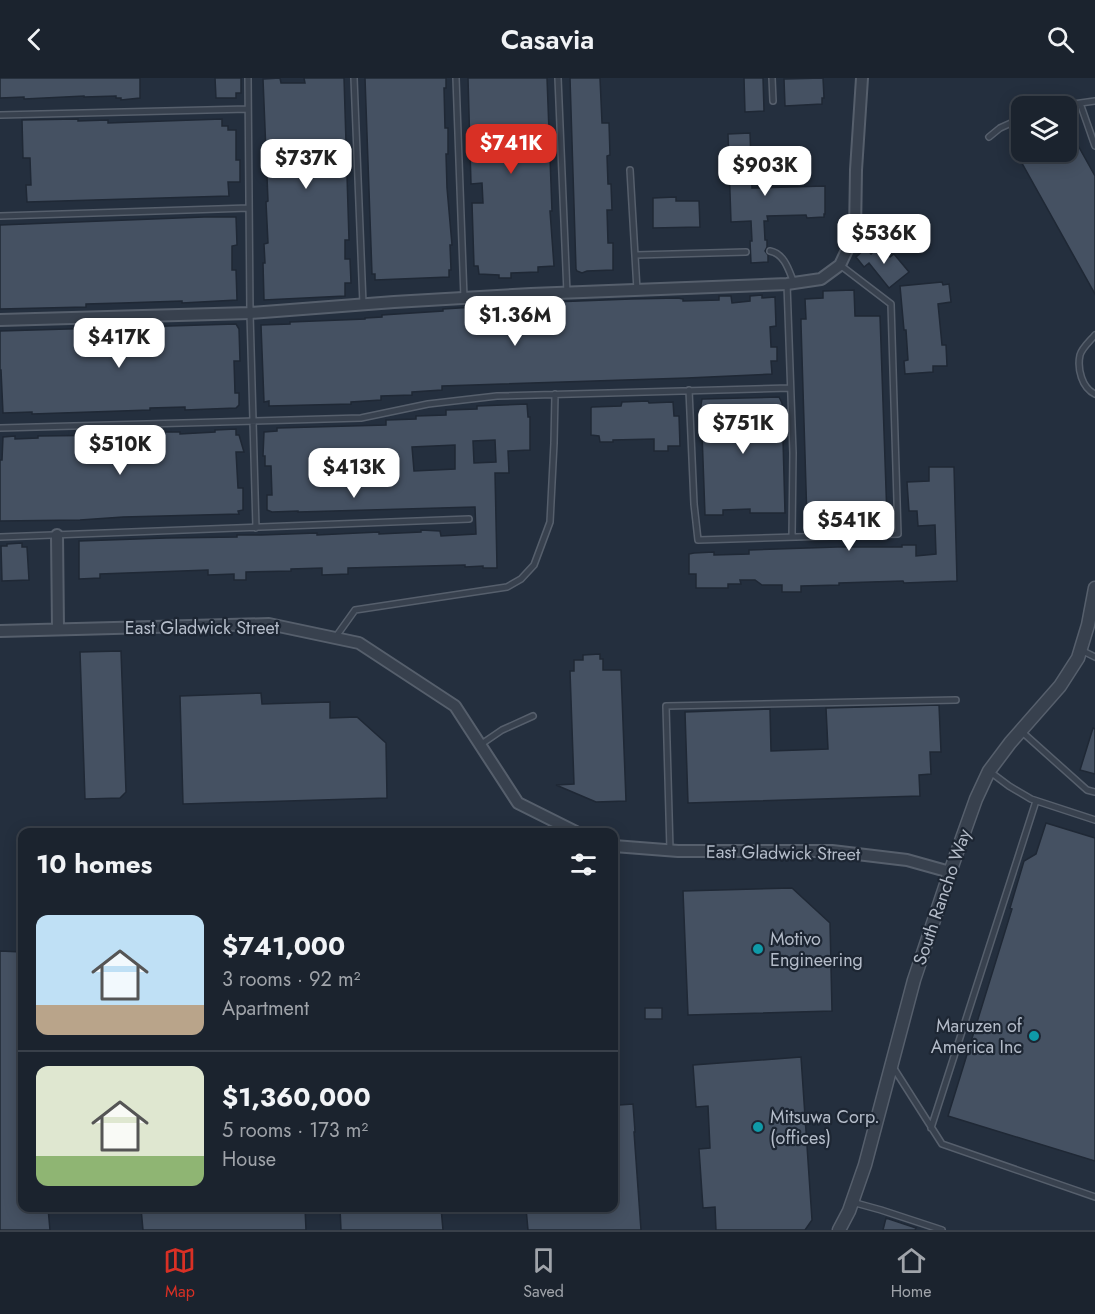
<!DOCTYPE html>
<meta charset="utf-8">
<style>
:root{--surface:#1b232e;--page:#242b36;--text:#f1f3f6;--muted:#a0a4aa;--line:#39404a;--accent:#d93025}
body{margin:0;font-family:Jost,sans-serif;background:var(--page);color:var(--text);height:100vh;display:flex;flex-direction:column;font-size:22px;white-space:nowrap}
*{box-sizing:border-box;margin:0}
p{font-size:20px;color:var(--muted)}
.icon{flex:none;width:33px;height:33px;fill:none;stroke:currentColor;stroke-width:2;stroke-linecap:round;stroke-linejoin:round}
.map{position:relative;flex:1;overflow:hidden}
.details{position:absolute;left:18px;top:750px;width:600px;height:384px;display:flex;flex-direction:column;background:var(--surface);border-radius:12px;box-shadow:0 3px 15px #0003,0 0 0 2px var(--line)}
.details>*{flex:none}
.buttons{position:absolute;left:1011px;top:18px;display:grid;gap:12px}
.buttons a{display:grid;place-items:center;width:66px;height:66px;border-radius:12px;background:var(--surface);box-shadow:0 3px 15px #0003,0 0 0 2px var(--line);font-size:30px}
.price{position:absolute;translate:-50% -51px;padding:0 14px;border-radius:12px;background:#fff;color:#222;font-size:20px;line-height:39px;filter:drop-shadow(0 2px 3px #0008)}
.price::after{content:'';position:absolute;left:50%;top:36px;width:18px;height:14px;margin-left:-9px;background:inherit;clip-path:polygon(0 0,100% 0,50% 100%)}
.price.selected{background:var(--accent);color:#fff}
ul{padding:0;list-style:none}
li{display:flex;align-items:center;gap:18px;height:150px;padding:0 18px}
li+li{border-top:2px solid var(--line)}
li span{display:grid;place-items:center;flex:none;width:168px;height:120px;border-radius:12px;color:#555}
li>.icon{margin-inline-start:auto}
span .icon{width:72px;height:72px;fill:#fffc;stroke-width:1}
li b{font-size:26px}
h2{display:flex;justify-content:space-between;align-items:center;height:72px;padding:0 18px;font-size:26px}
header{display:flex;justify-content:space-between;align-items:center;height:78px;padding:0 18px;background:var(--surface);font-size:27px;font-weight:600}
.tab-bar{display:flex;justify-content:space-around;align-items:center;height:84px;border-top:2px solid var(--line);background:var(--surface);font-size:16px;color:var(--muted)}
.tab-bar a{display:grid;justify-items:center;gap:3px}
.tab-bar .selected{color:var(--accent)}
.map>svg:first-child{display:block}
</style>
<header><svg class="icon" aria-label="back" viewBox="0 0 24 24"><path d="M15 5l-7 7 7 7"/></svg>Casavia<svg class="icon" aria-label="search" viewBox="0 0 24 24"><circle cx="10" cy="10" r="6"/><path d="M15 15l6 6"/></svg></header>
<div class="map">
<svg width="1095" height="1152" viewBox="0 0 1095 1152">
<rect width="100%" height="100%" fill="#242f3e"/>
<path fill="#455162" stroke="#1f2835" stroke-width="1.5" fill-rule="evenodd" d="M0,0H140V20L121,22V20H116V18L84,19V18L24,21V19L0,20Z
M215,0H241V15H236V20H216Z
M280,0L281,5H305L304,0H344L349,162H345V181H350L351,205H345V218L264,222L263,185H265L264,166L268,165L266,124L268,123L263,1Z
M365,0H446V10H444L445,50H448V76H446L447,110L452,167H450L451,192H449V199L375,202V196H372Z
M468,0H547L552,133H550L554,188L538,189V194L511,195V200H499V197L479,196L478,188H474L472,125H483L482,105L471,106ZM519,52V77L501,78L500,53Z
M570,0H600L602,45H609L610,77L607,78L608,106H611L612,132H607L608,165H613V192L587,193L582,195L577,193L576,191Z
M744,0H763L764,33L745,34Z
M823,0L824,20H822V26L785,28L784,1Z
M78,41V43L108,42V45L222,41V48H228V52H236V82H240V104H228L229,118L27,124L26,107H31L30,80H23L22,42Z
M1066,46L1095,98V216L1018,78L1026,74H1066Z
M750,55L752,110L825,108V136H824V139L807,140L806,137L767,138L768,143H764L765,162H767V169L765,173L768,177V184L751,185L750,163H752L751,143L731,144L728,56Z
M676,119V123H699L700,149L653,150V120Z
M204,139H236L237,167L232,168V192H236L237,222L182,225V223L122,225L86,226V229L0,231V147Z
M880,168L890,179L894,176L909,194L889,210L869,185L864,189L856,179L866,170L871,176Z
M942,204L943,207L949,206L951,224L938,226L942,267H946L947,288H933V294L905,296L904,283L908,282L906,252H904L900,208Z
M854,212L855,238H880L887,440L883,446L809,448L807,442L801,246V241H806L805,221L823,220V213Z
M762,217V220L775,219L776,248L770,249L771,269H777V283H771L772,296L687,300L442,308V312L412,314V317L381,318V322L351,324V326L269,328V323L264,324L261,247L290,246V244L365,241V240L382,239V237L443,233V231L474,229L473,227L631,221L678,220L683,221V223L719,222V218H731L732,225L750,223V218Z
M236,246L239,251L240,283H234L235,315H239V327L236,330L185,332V329L150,330V332L32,336V334L3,335L1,292H0V253Z
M779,319L782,325L785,435H750V431L723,432V437H705L701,327L702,321Z
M648,323L649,325L673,324L674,338H679L680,368H668V373H654V361L613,362V364H600L599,358L591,357V330L592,329L621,328L622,324Z
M527,326L528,339H530V372L508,373L509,395H495L497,490H483V488L465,489V487L348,490V496L322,497V490L291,491V493L246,494V502H234V496L208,497V492L100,496V500L79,501V463L166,460L237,459V457H261L317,455V457L379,454V456L421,454V452L440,453L441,458L476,456L475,429L298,434V433L272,434L267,432V417H272L271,388H265V378H263L264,354L277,353V350L386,347V342L416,341V338L446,337V332L477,331V328ZM495,362L496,384L474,385L473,363ZM455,367V391L414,393L412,369Z
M236,351V357H239L244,374H236L238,410H243V432L238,433L239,436L123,439L80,442L0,443V382H2L3,359L15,358V361L38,360V358L124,357V355L140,354H180V356L215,354V352Z
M929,389H954L957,503L904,505L903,503L839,505V507L801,508V514H782V507H762L755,502H740L741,506H728V510H696V496H689V476L694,475L714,474V477L749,476V472L837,469H902V467H916V478L936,476L935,447L918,448L917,433H909L907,404L929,403Z
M22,465V469H27L29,502L2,503L1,468H7V466Z
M121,573L126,714L120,720L85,721L80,574Z
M600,576V581H603V592H621L626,723L596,724L556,707L574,706L570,593H574V582H583V577Z
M261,615L262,626L330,624V640L357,639L386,665L387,720L183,726L180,618Z
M939,627L941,674H930L931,696L919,697L920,718L688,725L685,634L770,631L771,673L828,671L826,630Z
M1093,650L1095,651V696L1080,692Z
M1046,745L1095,760V1083L948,1038L1012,831L1010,830L1024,783L1036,776Z
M792,810L830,845L832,933L688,937L683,813Z
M0,873L22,874V1130H48L50,1152H0Z
M645,930H662V941H645Z
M801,979L812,1142L805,1152H716L715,1129L703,1130L699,1071L710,1070L708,1028L696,1029L693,987Z
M633,1026L635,1054H634L641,1152H528L526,1130H614V1033H619V1027Z
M141,1130H305L306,1152H143Z
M340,1130H441L443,1152H341Z
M886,1140L916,1150L915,1152H883Z"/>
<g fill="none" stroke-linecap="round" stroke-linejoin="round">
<defs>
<path id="service" d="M248,0L250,235L256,450
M354,0L363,226
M456,0L464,220
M558,0L567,215
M772,0L773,23
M1080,25L1095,68
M1059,28L1095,23
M0,37L248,31
M989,59L1000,50L1022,40
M630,92L637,212
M0,138L249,130
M770,173C785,176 789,193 794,205
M636,177L746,174
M787,206L793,375L792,459
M1095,257C1090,263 1082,270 1080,277C1077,291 1082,310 1095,316
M689,312L694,426L698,462L898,456L891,226L840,187
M0,350L361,340L428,326L497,318L790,310
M0,459L469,441
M335,560L355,532L507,509L521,501L534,487L550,444L554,365L555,316
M1081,572L1095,579
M1021,653L1087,712L1095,714
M480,667L502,652L533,638
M989,693L1009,708L1031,721L1095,742
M670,772L666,628L956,622
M893,989L942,1066L1095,1119
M931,1050L1036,723
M852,1124L881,1132L942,1152"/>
<path id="minor" d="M0,242L250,235L394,224L531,216L787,206L821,201L840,187L855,155L856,92L862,0
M57,457L58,551
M0,553L269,546L359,565L455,628L518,725L576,754
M614,768L678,773H832L907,782L950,794"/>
<path id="tertiary" d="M839,1152L849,1133L865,1087L914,902L950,794L976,721L989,693L1010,665L1060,608L1078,580L1088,547L1095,510"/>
</defs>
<use href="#service" stroke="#565f6c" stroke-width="8"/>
<use href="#minor" stroke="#565f6c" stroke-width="14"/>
<use href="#tertiary" stroke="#565f6c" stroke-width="15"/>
<use href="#service" stroke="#38414e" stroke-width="5"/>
<use href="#minor" stroke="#38414e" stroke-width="10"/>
<use href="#tertiary" stroke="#38414e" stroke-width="12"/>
</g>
<g fill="#0f9aa8" stroke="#1d2633" stroke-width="2">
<circle cx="758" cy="871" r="6"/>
<circle cx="1034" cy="958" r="6"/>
<circle cx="758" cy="1049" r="6"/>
</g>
<g text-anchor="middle" stroke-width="4.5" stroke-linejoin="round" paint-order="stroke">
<g font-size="18" fill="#b4bcc9" stroke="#1d2633">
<text x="202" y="556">East Gladwick Street</text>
<text transform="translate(783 775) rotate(1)" y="6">East Gladwick Street</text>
<text transform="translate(942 819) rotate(-71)" y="6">South Rancho Way</text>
</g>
<g font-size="18" fill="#b4bcc9" stroke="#1d2633" text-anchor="start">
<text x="770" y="867">Motivo<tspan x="770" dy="21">Engineering</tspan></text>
<text x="1022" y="954" text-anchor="end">Maruzen of<tspan x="1022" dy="21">America Inc</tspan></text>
<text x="770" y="1045">Mitsuwa Corp.<tspan x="770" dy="21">(offices)</tspan></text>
</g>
</g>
</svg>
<div class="buttons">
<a><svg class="icon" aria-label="layers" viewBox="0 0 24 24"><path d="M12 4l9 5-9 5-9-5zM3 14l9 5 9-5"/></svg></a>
</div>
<b class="price selected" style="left:511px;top:97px">$741K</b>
<b class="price" style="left:306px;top:112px">$737K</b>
<b class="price" style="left:765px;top:119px">$903K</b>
<b class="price" style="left:884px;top:187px">$536K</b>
<b class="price" style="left:515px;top:269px">$1.36M</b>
<b class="price" style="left:119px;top:291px">$417K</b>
<b class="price" style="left:743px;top:377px">$751K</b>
<b class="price" style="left:120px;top:398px">$510K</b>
<b class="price" style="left:354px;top:421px">$413K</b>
<b class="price" style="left:849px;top:474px">$541K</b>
<section class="details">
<h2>10 homes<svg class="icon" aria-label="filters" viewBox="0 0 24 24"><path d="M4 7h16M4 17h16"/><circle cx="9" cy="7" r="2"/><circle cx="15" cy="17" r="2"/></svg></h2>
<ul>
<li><span style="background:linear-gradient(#bfe0f5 75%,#b9a48a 0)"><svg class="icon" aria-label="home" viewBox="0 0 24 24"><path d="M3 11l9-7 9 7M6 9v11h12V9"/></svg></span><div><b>$741,000</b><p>3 rooms · 92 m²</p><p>Apartment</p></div></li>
<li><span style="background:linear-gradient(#dfe7d0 75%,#8fb573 0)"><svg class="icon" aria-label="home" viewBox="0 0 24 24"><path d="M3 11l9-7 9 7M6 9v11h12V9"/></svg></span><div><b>$1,360,000</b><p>5 rooms · 173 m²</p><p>House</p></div></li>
</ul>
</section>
</div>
<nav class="tab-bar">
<a class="selected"><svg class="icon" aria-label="map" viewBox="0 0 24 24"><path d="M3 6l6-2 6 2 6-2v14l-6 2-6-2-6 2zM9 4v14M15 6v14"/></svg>Map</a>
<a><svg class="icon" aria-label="saved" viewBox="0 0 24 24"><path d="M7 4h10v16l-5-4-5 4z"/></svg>Saved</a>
<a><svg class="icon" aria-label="home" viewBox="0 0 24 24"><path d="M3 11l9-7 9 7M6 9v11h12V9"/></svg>Home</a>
</nav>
